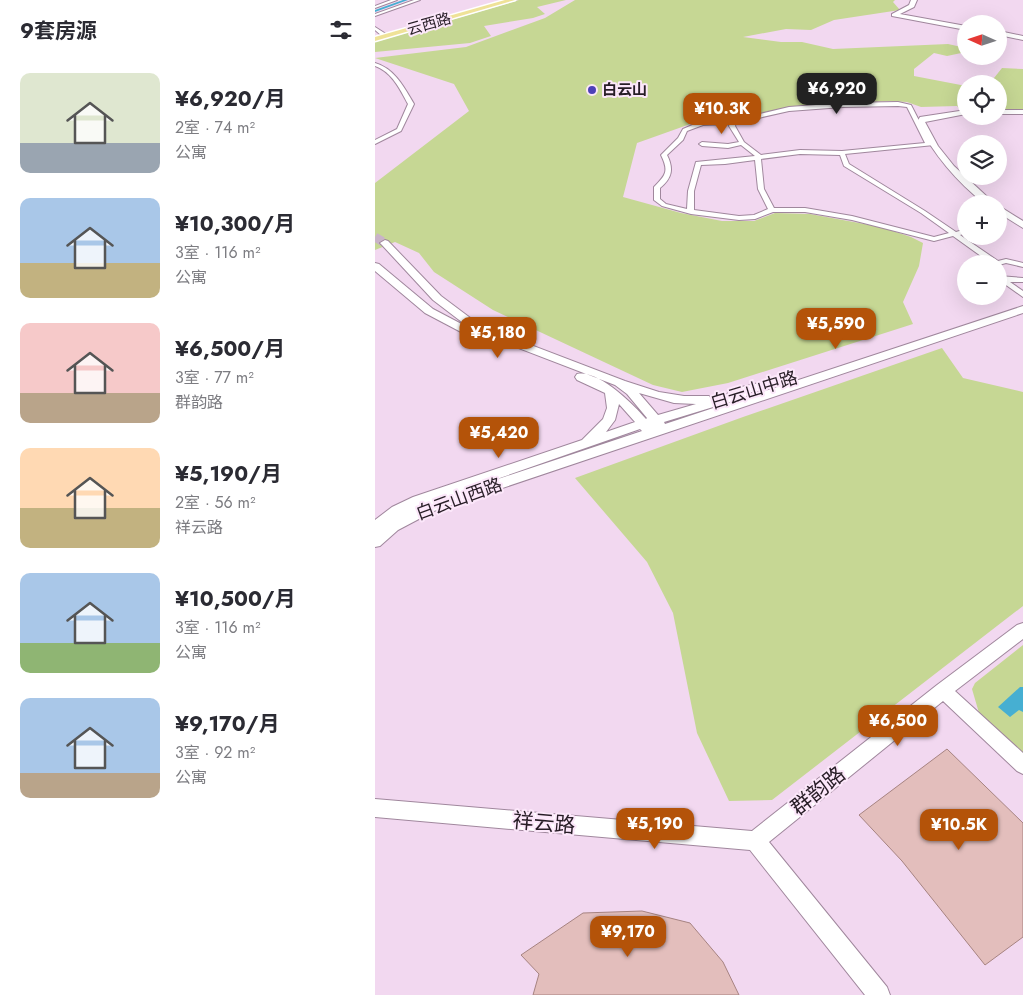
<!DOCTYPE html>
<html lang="zh">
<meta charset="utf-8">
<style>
:root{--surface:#fff;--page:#f7f7f7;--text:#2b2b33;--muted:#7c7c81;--accent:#b45309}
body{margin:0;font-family:Jost,"Noto Sans SC",sans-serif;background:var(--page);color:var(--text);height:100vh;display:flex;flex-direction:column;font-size:19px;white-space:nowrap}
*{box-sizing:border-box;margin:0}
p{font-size:16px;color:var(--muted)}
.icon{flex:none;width:28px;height:28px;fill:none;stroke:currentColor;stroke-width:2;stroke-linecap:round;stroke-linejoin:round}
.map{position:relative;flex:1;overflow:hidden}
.panel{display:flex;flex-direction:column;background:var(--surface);width:375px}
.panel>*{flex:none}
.needle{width:32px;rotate:273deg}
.controls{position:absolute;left:582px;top:15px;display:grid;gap:10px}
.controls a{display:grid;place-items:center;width:50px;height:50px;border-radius:50%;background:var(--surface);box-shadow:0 5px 20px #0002;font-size:25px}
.price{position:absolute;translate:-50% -42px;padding:0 11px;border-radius:10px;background:var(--accent);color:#fff;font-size:16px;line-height:32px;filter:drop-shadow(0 1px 2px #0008)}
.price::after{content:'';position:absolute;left:50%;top:30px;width:15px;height:11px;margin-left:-8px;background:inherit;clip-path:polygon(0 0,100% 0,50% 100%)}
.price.current{background:#222;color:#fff}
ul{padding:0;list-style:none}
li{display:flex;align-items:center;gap:15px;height:125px;padding:0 20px}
li span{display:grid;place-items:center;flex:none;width:140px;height:100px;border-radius:10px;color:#555}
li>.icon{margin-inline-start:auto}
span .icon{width:60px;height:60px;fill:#fffc;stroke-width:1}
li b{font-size:21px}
h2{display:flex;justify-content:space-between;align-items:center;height:60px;padding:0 20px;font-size:21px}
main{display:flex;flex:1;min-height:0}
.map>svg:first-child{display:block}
</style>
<main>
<section class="panel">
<h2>9套房源<svg class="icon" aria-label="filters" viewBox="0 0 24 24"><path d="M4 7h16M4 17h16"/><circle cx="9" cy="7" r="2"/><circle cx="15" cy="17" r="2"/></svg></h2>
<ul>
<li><span style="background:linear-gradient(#dfe7d0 70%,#9aa5b1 0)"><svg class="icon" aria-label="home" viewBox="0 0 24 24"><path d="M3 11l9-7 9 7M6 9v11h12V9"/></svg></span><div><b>¥6,920/月</b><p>2室 · 74 m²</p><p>公寓</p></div></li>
<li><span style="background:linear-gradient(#a9c7e8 65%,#c2b280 0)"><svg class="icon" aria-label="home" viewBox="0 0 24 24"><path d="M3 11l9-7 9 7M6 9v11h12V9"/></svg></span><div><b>¥10,300/月</b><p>3室 · 116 m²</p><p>公寓</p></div></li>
<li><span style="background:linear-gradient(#f6c9c9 70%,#b9a48a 0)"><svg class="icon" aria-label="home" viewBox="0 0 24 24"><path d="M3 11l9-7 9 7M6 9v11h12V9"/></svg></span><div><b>¥6,500/月</b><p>3室 · 77 m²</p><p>群韵路</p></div></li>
<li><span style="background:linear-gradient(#ffd9b3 60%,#c2b280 0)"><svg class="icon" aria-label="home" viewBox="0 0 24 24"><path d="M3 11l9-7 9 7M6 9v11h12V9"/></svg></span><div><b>¥5,190/月</b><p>2室 · 56 m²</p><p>祥云路</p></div></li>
<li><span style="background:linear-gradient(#a9c7e8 70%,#8fb573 0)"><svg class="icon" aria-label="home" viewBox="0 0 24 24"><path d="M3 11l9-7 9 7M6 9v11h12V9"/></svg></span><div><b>¥10,500/月</b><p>3室 · 116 m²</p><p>公寓</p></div></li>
<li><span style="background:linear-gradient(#a9c7e8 75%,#b9a48a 0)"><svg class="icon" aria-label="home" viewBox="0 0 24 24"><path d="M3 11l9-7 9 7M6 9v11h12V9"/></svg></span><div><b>¥9,170/月</b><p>3室 · 92 m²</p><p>公寓</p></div></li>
</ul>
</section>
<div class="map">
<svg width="648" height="995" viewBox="0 0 648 995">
<rect width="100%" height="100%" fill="#f2d8f0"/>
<path fill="#c6d794" d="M144,0H191L162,7L170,14L158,18L109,26L116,36L95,43L0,52V42Z
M200,0H520L518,2L525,10L459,20L436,30L411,29L368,37L406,42H427L458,49L573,44L591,48V52L572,56L559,53L539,69V76L591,86V111H587L582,106L546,107L532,102L515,101L419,106L358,120L321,122L262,143L248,197L306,213L347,221H379L400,213L435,214L506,227L536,237L548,243L544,266L528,302L538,324L353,383L307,392L278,385L118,310L59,272L44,253L20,242L0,250V183L94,111L79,84L0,58L91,47L170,18Z
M627,68L648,69V109L624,110V84H611L615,83Z
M567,348L588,378L648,392V606L397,800L354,801L322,733L298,613L272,562L200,478L368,417Z
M648,645V754L604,713L597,689L600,683Z"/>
<path fill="#46afd2" d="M645,687H648V712L644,710L635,717L623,707Z"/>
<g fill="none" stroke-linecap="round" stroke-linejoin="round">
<path fill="#46afd2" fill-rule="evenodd" d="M28,0H33L0,12V10Z"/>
</g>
<path fill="#e3bebc" stroke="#a68381" d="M572,749L648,823V937L610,965L527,861L484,815Z
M267,911L315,923L348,962L364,995H158L164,974L146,955L208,913Z"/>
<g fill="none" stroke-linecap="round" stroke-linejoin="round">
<path stroke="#c9b3c8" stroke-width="9" stroke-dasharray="9 4.5" stroke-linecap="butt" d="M0,237L10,243"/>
<defs>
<path id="street" d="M16,0H22L0,8V6Z
M39,0H45L0,16V14Z
M0,27L11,34V36H7L0,30Z
M0,63C20,69 29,87 39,104L26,131L0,144V140L22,129L33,104C25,89 17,72 0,66Z
M523,102L536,105L555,142L559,143V145L470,154L474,164L550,211L581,232L591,229V233L585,235L623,261L631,259L648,263V267L631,263L624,265V264H617L578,236L559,241L477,220L430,212H398L380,219L364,220L316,214L287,206L279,200V187C291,175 294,171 286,155L303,138L308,129L327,121L359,120L414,107L468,103ZM523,106L532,107L550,143L467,151L425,150L386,155L369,142L360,126L361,123L414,111L468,107ZM355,124L354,126L364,142L353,144L327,142L324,144L327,146L353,148L366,145L380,156L321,162L313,191L312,209L291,204L285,199V188C297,178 299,169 292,155L308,140L312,131L328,125ZM425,154L465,155L469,166L546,213L574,233L559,237L477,216L430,208H399L389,189L386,159ZM380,160L383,189L393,209L379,215L364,216L319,210V191L326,165L350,164Z
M624,276L648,278V282H635L648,291V297L624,280Z"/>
<path id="secondary" d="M536,0H542L539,7L525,14L591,26V30L517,16V14L534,5Z
M624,31L648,36V40L624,35Z
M591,110V114L550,122L563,146L579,166L620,204H610C581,181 559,155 542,122L545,117Z
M624,110H648V114H624Z
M624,206L648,221V228L624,213Z
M10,240L13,241L66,296L106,326L250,381L284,392L309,396H334L336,399L353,394L354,390L401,379L407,383L405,386L373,393L371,397L289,422L290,424L648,306V313L59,511L23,530L5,546L0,547V520L17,507L38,497L207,440L228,419L232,408L230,393L202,380L200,377L202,374C223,369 258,404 271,419L272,418L252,394L240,385L102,332L115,340L109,343L105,342L50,313L0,271V263L4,264L58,309L96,329L58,300L7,245L5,243ZM264,393L299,403L321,404L283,415ZM244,404L260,422L231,432L240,420ZM265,429L267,431L96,488Z
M648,623V639L580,691L648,753V774L642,771L568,701L394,842L512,987L515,995H490L375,850L0,817V799L377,831L562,685L642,625Z"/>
<path id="primary" d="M130,0H140L0,41V37Z"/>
</defs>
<use href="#street" stroke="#a0879d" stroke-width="2"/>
<use href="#secondary" stroke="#a0879d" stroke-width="2"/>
<use href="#primary" stroke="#fff" stroke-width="3"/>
<use href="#street" fill="#fff" fill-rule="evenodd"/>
<use href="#secondary" fill="#fff" fill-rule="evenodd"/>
<use href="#primary" fill="#efe298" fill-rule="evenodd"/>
</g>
<circle fill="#4d41b8" stroke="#fce7fa" stroke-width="2" cx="217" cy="90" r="5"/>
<g text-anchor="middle" stroke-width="4" stroke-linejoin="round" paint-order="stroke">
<g font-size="15" fill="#271d26" stroke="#fce7fa">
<text transform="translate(54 24) rotate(-16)" y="5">云西路</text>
</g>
<g font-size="15" font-weight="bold" fill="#271d26" stroke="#fce7fa" text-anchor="start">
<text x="227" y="95">白云山</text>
</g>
<g font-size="18" fill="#271d26" stroke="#fce7fa">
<text transform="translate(379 390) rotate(-17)" y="6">白云山中路</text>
<text transform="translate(84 499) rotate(-20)" y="6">白云山西路</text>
</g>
<g font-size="21" fill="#271d26" stroke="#fce7fa">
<text transform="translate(443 791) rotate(-39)" y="7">群韵路</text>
<text transform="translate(169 823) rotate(5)" y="7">祥云路</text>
</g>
</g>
</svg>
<div class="controls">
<a><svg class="needle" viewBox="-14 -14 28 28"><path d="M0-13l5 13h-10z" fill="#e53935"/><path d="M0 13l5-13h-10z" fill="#7c7c81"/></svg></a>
<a><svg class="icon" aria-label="locate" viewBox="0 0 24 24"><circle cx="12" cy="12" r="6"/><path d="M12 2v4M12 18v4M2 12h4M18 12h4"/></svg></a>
<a><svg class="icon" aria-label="layers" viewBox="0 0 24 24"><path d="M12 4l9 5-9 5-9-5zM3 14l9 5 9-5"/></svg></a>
<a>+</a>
<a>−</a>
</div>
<b class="price current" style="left:462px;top:115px">¥6,920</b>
<b class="price" style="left:347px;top:135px">¥10.3K</b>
<b class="price" style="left:461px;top:350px">¥5,590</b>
<b class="price" style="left:123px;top:359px">¥5,180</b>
<b class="price" style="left:124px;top:459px">¥5,420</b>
<b class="price" style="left:523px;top:747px">¥6,500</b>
<b class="price" style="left:280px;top:850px">¥5,190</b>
<b class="price" style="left:584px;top:851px">¥10.5K</b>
<b class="price" style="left:253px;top:958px">¥9,170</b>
</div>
</main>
